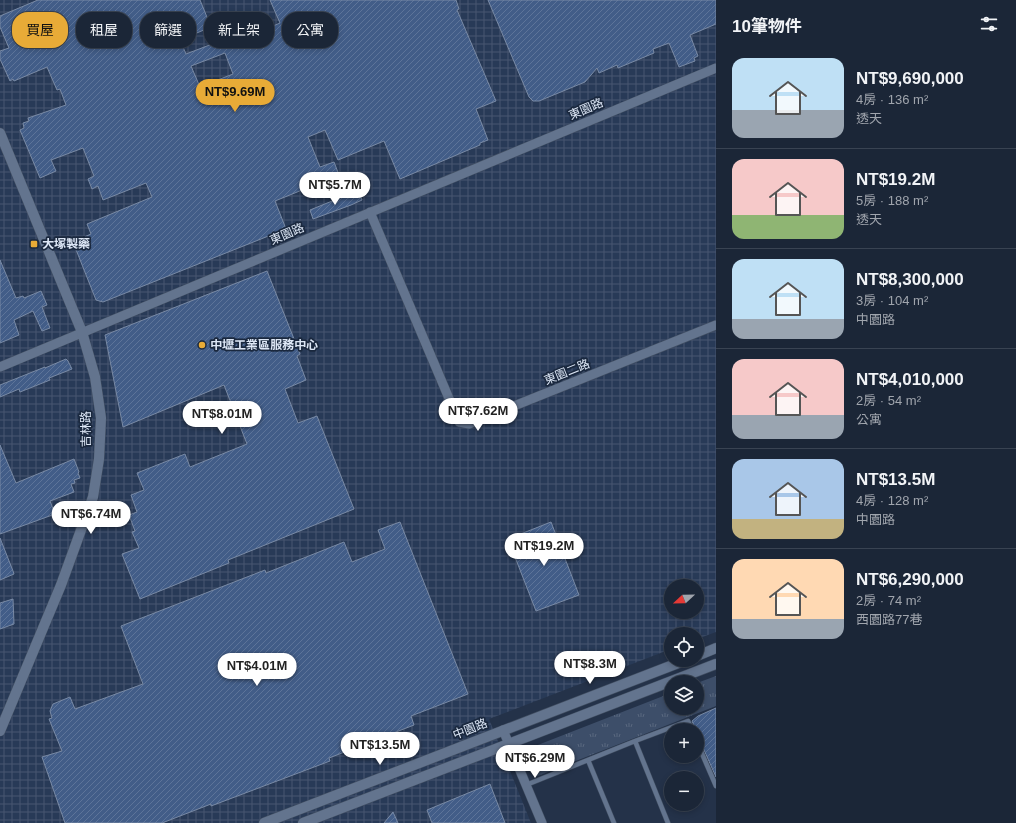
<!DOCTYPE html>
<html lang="zh-TW">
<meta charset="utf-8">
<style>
:root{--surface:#1b2637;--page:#283242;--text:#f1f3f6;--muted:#a0a5ad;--line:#394352;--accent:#e8ab37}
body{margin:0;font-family:Arial,"Noto Sans TC",sans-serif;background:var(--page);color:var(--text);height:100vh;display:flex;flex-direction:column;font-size:15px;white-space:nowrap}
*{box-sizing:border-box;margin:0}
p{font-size:13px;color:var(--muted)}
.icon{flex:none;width:22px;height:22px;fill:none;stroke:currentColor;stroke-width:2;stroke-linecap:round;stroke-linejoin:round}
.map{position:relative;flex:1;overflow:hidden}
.sheet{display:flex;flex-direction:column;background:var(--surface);width:300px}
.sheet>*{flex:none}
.guide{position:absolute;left:12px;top:12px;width:380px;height:36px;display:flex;gap:8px}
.needle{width:26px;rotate:248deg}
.tools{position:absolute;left:664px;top:579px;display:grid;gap:8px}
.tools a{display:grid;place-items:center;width:40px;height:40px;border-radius:50%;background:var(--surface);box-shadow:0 2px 6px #0003,0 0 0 1px var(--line);font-size:20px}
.price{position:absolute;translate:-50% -34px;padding:0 9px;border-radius:14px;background:#fff;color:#222;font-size:13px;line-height:26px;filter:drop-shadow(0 1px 2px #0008)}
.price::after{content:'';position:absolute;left:50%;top:24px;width:12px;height:9px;margin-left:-6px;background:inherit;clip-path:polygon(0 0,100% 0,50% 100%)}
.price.on{background:var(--accent);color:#111}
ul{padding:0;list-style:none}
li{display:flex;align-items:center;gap:12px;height:100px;padding:0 16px}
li+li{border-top:1px solid var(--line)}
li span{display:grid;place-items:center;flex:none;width:112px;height:80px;border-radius:12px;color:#555}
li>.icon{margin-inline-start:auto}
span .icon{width:48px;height:48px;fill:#fffc;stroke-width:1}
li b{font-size:17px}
h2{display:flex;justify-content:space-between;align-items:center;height:48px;padding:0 16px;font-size:17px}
.chip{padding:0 14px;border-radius:16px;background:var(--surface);box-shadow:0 2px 6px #0003,0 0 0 1px var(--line);font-size:14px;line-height:36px}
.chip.on{background:var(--accent);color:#111}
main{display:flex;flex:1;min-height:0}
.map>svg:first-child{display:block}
</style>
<main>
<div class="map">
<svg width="716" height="823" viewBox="0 0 716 823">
<defs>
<pattern id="industrial-grid" width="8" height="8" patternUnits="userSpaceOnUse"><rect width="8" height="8" fill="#283a57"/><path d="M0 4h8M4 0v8" fill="none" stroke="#475670"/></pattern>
<pattern id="park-tufts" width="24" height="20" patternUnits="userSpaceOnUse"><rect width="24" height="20" fill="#3d4e69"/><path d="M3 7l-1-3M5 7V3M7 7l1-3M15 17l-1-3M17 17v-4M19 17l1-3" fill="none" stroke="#59687f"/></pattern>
<pattern id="building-hatch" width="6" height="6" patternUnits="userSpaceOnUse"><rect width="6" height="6" fill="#425d88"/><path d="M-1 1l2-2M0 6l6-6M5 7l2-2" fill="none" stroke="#5d7499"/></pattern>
</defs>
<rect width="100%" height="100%" fill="#243249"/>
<path fill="url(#industrial-grid)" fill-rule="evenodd" d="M0,0H716V632L697,639V634H671V649L489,719L531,823H0ZM671,586H697V612H671Z"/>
<path fill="url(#park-tufts)" d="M716,676V706L535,777L525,750L671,693V708H697V683Z"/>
<path fill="url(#building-hatch)" stroke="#798aa5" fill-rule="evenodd" d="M38,0H200L211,27L180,40L186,54L228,38L223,26L234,22L241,40L280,23L270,0H456L459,9L457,10L496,101L476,109L488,140L480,143V145L400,179L384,141L338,160L325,130L308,137L320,167L334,162L339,175L275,201L286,229L103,302L96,300L73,242L91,234L87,224L152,197L146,183L103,200L98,186L92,189L88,179L94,176L83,148L51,160L56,171L40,178L20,130L24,128L23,123L29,121L28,118L66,105L60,89L57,90L47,67L14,81L13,79L10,81L0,59V51L9,48L0,27V16ZM225,53L233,74L200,87L191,66Z
M488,0H716V24L690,35L698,56L694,58L695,61L679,67L669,43L653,49L654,53L618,68L617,65L599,73L597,68L585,82L539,101H533L529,97Z
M359,193L362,200L351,205L313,219L310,210L347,195L348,198Z
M0,260L16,298L23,296L24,298L41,291L47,305L42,307L50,328L42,331L33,311L14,320L19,335L0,343Z
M267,271L300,354L297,356L306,380L285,389L298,423L317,416L354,509L228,560L229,563L140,599L122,554L139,548L132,532L135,531L129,515L137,512L131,495L144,490L137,473L185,454L190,467L247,444L224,385L123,427L105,335Z
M66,359L68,361L72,369L49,378L50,380L20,392L19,389L0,397V385L45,367V368Z
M0,445L16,483L74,459L79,472L78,473L80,478L74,480L75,483L71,484L74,492L50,501L55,514L0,534Z
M400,522L468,694L411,716L414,725L329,758L330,761L211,806V804L162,823H65L42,757L62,751L49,719L52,718L50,711L53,704L70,697L75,709L143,684L121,626L265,570L266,573L344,542L352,562L385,549L378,530Z
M551,522L579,595L536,611L508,539Z
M0,538L13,571L14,574L0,580Z
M13,599L14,624L0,629V603Z
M716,708V777L700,741L697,738V730H696L692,721L698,716Z
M490,784L505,823H432L427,810Z
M393,812L398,823H384Z"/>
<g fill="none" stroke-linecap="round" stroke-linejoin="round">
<defs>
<path id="lane" d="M635,741L668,823
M697,742L716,786
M588,760L614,823
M526,785L635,741L688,721L692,730"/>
<path id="street" d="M370,212L459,422L469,424L716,325
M0,367L716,68
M503,730L542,823"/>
<path id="secondary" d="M0,133L82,332L95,377L101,418L99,459L93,497L61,585L0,731
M697,656L716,648
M264,823L686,660
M303,823L716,664"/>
</defs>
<use href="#lane" stroke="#424f62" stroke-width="5.5"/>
<use href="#street" stroke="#424f62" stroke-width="10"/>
<use href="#secondary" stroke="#424f62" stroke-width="11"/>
<use href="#lane" stroke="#63748e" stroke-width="4.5"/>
<use href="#street" stroke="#63748e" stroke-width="9"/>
<use href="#secondary" stroke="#63748e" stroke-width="10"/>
</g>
<g fill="#e8ab37" stroke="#1a283e" stroke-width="1.5">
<rect x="30" y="240" width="8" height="8" rx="2"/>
<circle cx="202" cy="345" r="4"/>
</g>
<g text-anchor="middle" stroke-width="3.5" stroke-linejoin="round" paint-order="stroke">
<g font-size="12" fill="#dde7f6" stroke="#1a283e">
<text transform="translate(586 109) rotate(-23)" y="4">東園路</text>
<text transform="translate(287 234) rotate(-23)" y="4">東園路</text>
<text transform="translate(567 372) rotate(-22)" y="4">東園二路</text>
<text transform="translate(86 429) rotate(-90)" y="4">吉林路</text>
<text transform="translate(470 729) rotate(-21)" y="4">中園路</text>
</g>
<g font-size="12" font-weight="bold" fill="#dde7f6" stroke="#1a283e" text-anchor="start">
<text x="42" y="248">大塚製藥</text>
<text x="210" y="349">中壢工業區服務中心</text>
</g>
</g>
</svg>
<div class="tools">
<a><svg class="needle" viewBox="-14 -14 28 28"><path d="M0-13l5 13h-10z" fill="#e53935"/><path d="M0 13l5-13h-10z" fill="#a0a5ad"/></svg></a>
<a><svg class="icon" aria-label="locate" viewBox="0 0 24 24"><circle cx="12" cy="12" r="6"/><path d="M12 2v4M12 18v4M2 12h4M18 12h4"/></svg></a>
<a><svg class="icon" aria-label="layers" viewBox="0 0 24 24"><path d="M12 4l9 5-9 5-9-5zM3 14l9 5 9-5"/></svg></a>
<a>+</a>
<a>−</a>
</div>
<b class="price on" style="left:235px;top:113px">NT$9.69M</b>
<b class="price" style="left:335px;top:206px">NT$5.7M</b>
<b class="price" style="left:478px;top:432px">NT$7.62M</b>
<b class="price" style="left:222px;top:435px">NT$8.01M</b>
<b class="price" style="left:91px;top:535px">NT$6.74M</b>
<b class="price" style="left:544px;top:567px">NT$19.2M</b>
<b class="price" style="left:590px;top:685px">NT$8.3M</b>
<b class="price" style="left:257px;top:687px">NT$4.01M</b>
<b class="price" style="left:380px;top:766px">NT$13.5M</b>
<b class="price" style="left:535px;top:779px">NT$6.29M</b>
<div class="guide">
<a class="chip on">買屋</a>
<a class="chip">租屋</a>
<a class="chip">篩選</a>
<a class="chip">新上架</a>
<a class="chip">公寓</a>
</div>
</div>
<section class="sheet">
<h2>10筆物件<svg class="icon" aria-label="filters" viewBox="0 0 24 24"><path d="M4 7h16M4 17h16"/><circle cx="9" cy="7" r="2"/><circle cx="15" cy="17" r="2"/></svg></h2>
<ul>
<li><span style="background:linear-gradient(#bfe0f5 65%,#9aa5b1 0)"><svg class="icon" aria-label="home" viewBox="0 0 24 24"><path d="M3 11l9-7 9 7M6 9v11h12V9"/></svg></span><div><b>NT$9,690,000</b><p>4房 · 136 m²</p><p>透天</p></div></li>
<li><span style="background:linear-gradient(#f6c9c9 70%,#8fb573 0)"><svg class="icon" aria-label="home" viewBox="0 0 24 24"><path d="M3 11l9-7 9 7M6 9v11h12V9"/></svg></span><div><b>NT$19.2M</b><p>5房 · 188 m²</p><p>透天</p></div></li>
<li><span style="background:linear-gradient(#bfe0f5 75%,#9aa5b1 0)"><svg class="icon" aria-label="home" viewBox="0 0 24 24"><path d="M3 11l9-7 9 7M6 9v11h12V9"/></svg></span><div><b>NT$8,300,000</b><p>3房 · 104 m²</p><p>中園路</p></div></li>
<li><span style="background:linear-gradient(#f6c9c9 70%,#9aa5b1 0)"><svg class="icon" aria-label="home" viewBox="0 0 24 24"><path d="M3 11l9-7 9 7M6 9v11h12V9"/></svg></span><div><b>NT$4,010,000</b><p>2房 · 54 m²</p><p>公寓</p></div></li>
<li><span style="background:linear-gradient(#a9c7e8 75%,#c2b280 0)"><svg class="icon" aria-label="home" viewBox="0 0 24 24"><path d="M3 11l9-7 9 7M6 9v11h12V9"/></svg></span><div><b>NT$13.5M</b><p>4房 · 128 m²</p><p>中園路</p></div></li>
<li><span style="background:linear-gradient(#ffd9b3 75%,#9aa5b1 0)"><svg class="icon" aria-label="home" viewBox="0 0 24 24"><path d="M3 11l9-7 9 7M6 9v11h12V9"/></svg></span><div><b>NT$6,290,000</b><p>2房 · 74 m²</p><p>西園路77巷</p></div></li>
</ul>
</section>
</main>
